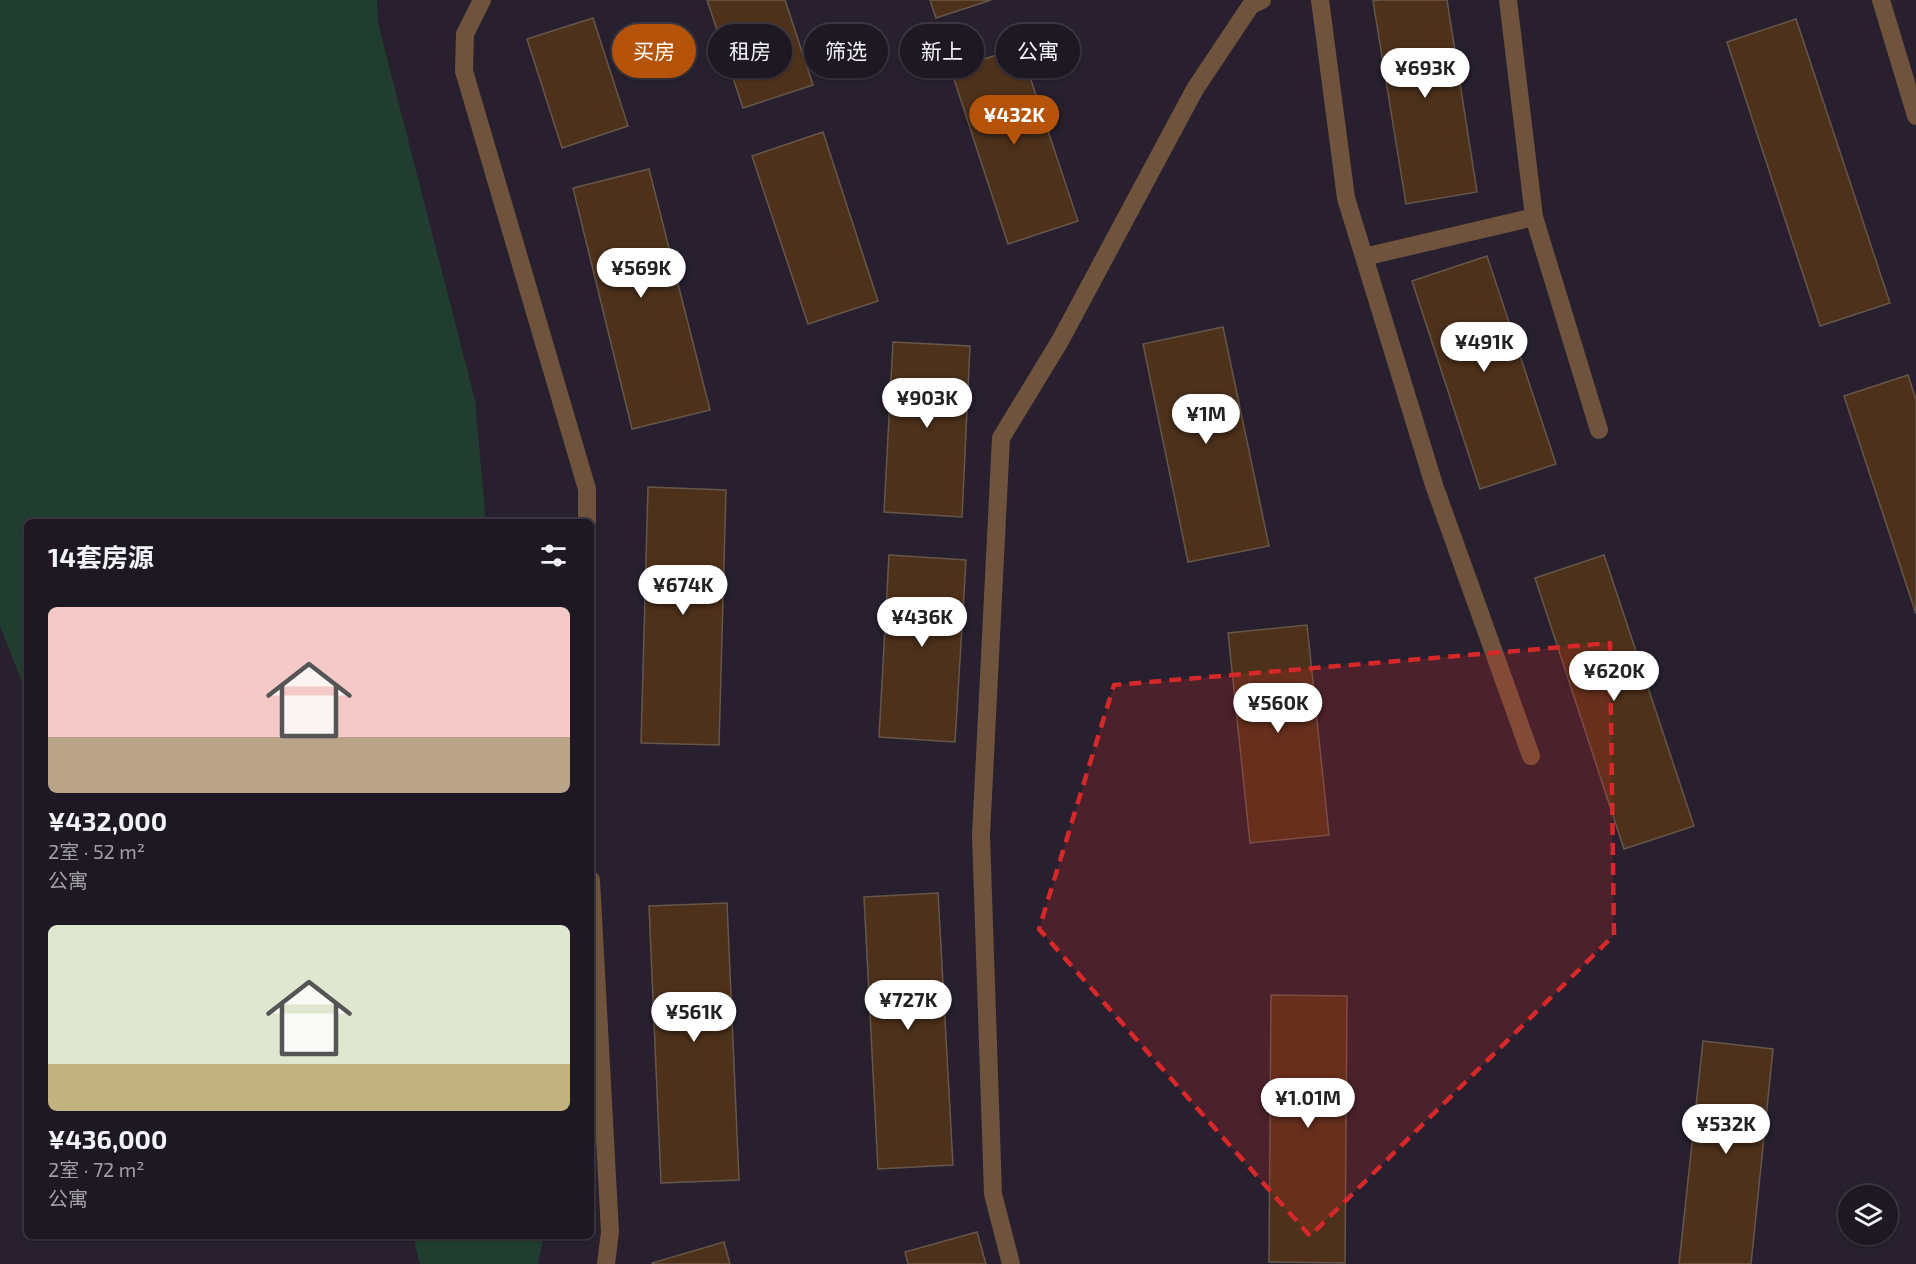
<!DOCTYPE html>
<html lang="zh">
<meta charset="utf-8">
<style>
:root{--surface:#1e1822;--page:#26212a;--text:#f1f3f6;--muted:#a1a0a5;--line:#3c3740;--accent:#b45309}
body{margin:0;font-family:"Exo 2","Noto Sans SC",sans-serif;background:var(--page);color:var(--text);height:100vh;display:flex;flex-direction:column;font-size:22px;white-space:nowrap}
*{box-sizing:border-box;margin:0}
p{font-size:20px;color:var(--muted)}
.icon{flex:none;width:33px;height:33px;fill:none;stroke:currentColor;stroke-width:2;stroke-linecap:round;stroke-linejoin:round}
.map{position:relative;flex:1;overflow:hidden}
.panel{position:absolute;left:24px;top:519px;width:570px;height:720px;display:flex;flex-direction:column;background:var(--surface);border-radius:9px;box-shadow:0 2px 4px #0004,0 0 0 2px var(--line)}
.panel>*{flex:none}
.guide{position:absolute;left:612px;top:24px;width:570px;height:54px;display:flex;gap:12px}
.tools{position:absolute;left:1838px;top:1185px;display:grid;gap:12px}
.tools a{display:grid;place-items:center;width:60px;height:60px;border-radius:50%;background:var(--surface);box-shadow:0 2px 4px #0004,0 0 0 2px var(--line);font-size:30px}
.price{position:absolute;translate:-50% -51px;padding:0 14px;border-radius:21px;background:#fff;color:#222;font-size:20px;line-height:39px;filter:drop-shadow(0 2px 3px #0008)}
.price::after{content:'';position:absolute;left:50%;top:36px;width:18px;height:14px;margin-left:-9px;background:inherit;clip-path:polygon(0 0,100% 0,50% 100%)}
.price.on{background:var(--accent);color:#fff}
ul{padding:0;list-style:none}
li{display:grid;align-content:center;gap:12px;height:318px;padding:0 24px}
li span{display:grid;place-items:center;height:186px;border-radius:9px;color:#555}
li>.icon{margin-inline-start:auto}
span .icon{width:108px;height:108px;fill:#fffc;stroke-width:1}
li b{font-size:26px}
h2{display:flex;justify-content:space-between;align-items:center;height:72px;padding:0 24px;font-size:26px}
.chip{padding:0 21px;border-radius:27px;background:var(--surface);box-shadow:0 2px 4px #0004,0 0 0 2px var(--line);font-size:21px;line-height:54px}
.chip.on{background:var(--accent);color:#fff}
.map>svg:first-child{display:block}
</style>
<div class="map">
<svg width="1916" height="1264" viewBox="0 0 1916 1264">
<rect width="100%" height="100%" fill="#28202e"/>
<path fill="#203d2f" d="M0,0H377L378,23L475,400L486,522H27V695L0,626Z
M413,1236H544L538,1264H420Z"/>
<path fill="#4d311b" stroke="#66564a" stroke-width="1.5" d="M707,0H785L813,85L743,108Z
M930,0H991L936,18Z
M1380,0H1447L1477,192L1406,204L1373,1Z
M593,18L628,126L562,148L527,39Z
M1796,19L1890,303L1820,326L1727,42Z
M1020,47L1078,221L1008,244L951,70Z
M823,132L878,301L808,324L752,156Z
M649,169L710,410L632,429L573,188Z
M1487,256L1556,464L1480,489L1412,281Z
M1223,327L1269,546L1188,562L1143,344Z
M893,342L970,346L962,517L884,512Z
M1908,375L1916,400V614L1844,396Z
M648,487L726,490L719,745L641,743Z
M889,555L966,560L955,742L879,737Z
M1604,555L1694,826L1624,849L1535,578Z
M1307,625L1329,835L1250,843L1228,633Z
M938,893L953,1165L878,1169L864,897Z
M727,903L739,1180L661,1183L649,906Z
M1271,995L1347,996L1345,1263L1269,1262Z
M1703,1041L1773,1049L1751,1264H1679Z
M977,1232L986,1264H908L905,1252Z
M724,1242L730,1264H653L652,1263Z"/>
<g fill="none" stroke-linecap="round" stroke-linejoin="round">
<path stroke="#6f533c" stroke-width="18" d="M482,0L465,34L464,71L587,489V522
M1320,0L1346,198L1434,485L1531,756
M1508,0L1534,217L1599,430
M1881,0L1916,116
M1364,257L1534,217
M591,880L610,1232L606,1264
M1011,1264L993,1194L981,835L1001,438L1060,341L1195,89L1251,5L1262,0"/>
</g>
<path fill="#d62828" fill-opacity="0.2" stroke="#d62828" stroke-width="4.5" stroke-dasharray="12 8" stroke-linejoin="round" d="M1610,643L1614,935L1310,1236L1039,929L1114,685Z"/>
</svg>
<div class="tools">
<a><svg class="icon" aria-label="layers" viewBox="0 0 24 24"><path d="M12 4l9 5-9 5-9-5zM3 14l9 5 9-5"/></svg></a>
</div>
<b class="price" style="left:1425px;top:99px">¥693K</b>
<b class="price on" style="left:1014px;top:146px">¥432K</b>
<b class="price" style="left:641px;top:299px">¥569K</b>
<b class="price" style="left:1484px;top:373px">¥491K</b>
<b class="price" style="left:927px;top:429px">¥903K</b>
<b class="price" style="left:1206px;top:445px">¥1M</b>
<b class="price" style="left:683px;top:616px">¥674K</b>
<b class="price" style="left:922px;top:648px">¥436K</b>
<b class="price" style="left:1614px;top:702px">¥620K</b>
<b class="price" style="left:1278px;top:734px">¥560K</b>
<b class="price" style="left:908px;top:1031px">¥727K</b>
<b class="price" style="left:694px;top:1043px">¥561K</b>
<b class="price" style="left:1308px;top:1129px">¥1.01M</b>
<b class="price" style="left:1726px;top:1155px">¥532K</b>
<div class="guide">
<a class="chip on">买房</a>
<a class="chip">租房</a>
<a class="chip">筛选</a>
<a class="chip">新上</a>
<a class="chip">公寓</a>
</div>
<section class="panel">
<h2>14套房源<svg class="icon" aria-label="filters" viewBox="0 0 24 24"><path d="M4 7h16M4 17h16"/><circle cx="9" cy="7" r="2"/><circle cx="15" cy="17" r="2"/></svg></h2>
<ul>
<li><span style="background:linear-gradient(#f6c9c9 70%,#b9a48a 0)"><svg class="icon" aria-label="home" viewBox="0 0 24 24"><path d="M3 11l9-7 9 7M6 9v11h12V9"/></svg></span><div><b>¥432,000</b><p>2室 · 52 m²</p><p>公寓</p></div></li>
<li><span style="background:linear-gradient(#dfe7d0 75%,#c2b280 0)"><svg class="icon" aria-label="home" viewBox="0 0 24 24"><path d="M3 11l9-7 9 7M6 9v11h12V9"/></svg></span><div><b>¥436,000</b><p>2室 · 72 m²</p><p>公寓</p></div></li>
</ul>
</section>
</div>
